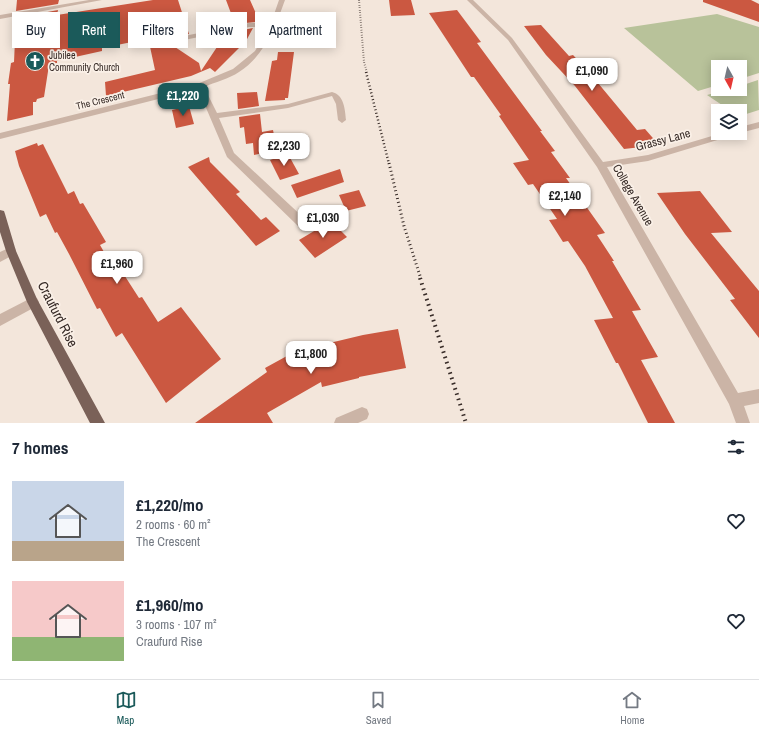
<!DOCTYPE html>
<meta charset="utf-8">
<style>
:root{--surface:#fff;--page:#f6f6f7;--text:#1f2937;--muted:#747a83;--line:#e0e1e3;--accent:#1b5a5a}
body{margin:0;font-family:"Archivo Narrow",sans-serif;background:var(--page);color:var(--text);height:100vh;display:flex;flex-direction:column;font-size:15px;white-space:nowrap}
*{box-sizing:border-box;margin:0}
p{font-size:13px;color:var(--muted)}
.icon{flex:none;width:22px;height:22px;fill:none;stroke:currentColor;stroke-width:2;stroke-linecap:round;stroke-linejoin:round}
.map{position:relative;height:423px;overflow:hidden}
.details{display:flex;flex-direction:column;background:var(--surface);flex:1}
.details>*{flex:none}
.hud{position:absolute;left:12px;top:12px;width:400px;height:36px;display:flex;gap:8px}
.needle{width:26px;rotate:172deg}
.fabs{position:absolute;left:711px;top:60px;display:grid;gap:8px}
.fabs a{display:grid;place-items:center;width:36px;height:36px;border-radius:0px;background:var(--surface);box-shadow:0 2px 10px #0003;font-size:20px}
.price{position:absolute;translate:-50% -34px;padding:0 9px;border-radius:8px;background:#fff;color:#222;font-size:13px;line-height:26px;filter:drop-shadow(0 1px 2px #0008)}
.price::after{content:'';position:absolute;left:50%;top:24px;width:12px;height:9px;margin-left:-6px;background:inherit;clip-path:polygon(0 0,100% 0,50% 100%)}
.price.active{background:var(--accent);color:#fff}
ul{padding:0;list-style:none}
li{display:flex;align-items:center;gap:12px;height:100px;padding:0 12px}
li span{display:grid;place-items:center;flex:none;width:112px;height:80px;border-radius:0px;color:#555}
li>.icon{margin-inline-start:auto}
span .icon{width:48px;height:48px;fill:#fffc;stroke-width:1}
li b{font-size:17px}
h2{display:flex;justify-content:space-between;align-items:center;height:48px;padding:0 12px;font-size:17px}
.chip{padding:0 14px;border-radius:0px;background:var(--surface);box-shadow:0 2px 10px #0003;font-size:14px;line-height:36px}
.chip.active{background:var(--accent);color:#fff}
.menu{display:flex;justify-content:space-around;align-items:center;height:56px;border-top:1px solid var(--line);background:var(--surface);font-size:11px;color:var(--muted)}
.menu a{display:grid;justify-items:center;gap:2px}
.menu .active{color:var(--accent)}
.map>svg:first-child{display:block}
</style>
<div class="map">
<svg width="759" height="423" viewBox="0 0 759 423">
<rect width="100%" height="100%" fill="#f3e6db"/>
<path fill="#b8c29a" d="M717,14L759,27V73L740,79V67H718V85L698,91L624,28Z
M758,80L759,110L740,116V111H731L707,95L728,89H740V86Z"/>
<path fill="#cb5841" d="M17,0H59L58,4L16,11Z
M153,0H178L189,34L163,39L199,63L201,71L221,41L227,42L233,32L253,28L246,41L215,72L210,68L191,76L106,96L105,82L155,70L149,42H148L147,39L102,48V51L57,61V63L49,65L44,97L37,99L36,102H33V115L7,121L10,84H8L11,63L14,62L16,18L58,10L57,15Z
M226,0H250L258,18H255L256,22L235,24Z
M389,0H411L415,15L391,16Z
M703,0H751L759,4V22L703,2Z
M457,10L481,42L477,43L542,131H540L555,151L551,152L570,178H566L605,233L597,235L614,261H612L641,310L632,311L658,357L641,360L675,423H648L618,363H616L594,320L613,318L585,266L568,241L563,242L549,220L557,219L533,184L528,185L513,163L529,160L499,116L501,115L474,77H471L429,13Z
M541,25L569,56L573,55L588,71L637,130L645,129L659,145L624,149L575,86L546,55L524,26Z
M278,52H294L288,98H285V100L265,101L272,61L277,60Z
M257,92L259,106L238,109L237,93Z
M189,106L194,124L176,128L172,110Z
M260,114L262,132L273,130L277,150L254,155L253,143L246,144L244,127L240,128L239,117Z
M37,143L38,146L43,144L68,194L74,191L80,204L83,203L106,242L100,245L116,273L121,270L139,298L142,297L158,322L181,307L221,359L166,403L122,333L116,337L100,308L97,309L69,254L57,232L55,233L46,214L40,217L19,166L15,151Z
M288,154L299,174L280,180L270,160Z
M209,157L210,162L240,192L236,194L261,220L266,217L280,231L256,246L188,167Z
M340,169L344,182L297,198L291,185Z
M359,190L366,206L346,211L339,195Z
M700,191L732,232L711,233L759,291V338L730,300L735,299L685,234L657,193Z
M331,221L347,237L315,258L299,240Z
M398,329L406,368L359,377V378L322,387L321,382L267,413L273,423H195L267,372L265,368L296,351L363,335Z"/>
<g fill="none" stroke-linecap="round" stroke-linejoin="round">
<path fill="#cbb4a6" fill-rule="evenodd" d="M89,0H102L0,19V15Z
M279,0H285C275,28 264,56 239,72C229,79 215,82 204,87L217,113L288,104L332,92C344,95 345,109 346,120L342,123L338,120L336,104L332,96L288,108L219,118L234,153L306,220L307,223L306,226H298L227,157L198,89L0,139V133L197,84L233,69L255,51L269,27H249L179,41L176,39L179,37L249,23H271Z
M467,0H473L512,38L603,162L648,155L722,133H735L734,135L648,161L607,167L738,393L759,389V403L744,406L750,423H736L729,404L597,167L508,40Z
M759,122V128L740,133V127Z
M11,247L15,248L16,251L15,254L0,262V252Z
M33,297L37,298L39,302L37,306L0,326V314Z
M362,407L367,409L369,414L367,419L358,423H334L336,418Z"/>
<path fill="#7a6158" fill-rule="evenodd" d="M0,210L4,211L5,214L16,251L37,299L105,423H90L27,302L6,251L0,232Z"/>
<path stroke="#372b27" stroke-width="2" stroke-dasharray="0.5 2" stroke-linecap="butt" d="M359,0L364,62L367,73"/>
<path stroke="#372b27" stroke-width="2.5" stroke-dasharray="1 2.5" stroke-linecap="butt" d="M366,72L389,164"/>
<path stroke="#372b27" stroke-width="3" stroke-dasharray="1 3" stroke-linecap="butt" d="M389,163L404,226L421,279"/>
<path stroke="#372b27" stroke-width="4" stroke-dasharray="1.5 4" stroke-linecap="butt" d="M420,278L466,423"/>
</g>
<defs>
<symbol id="church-disc" viewBox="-11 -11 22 22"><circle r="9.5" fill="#1b5a5a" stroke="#faf0e7"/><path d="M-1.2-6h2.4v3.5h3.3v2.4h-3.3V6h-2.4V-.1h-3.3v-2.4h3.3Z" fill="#fff"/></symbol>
</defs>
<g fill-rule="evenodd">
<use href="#church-disc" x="24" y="50" width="22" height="22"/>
</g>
<g text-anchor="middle" stroke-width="3.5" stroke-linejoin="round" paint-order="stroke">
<g font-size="10" fill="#372b27" stroke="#faf0e7" text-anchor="start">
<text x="49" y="59">Jubilee<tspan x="49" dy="12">Community Church</tspan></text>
</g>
<g font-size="10" fill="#372b27" stroke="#faf0e7">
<text transform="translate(100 100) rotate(-14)" y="4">The Crescent</text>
</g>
<g font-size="12" fill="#372b27" stroke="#faf0e7">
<text transform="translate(663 140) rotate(-15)" y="4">Grassy Lane</text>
<text transform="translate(633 195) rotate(60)" y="4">College Avenue</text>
</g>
<g font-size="14" fill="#372b27" stroke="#faf0e7">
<text transform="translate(58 314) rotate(63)" y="5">Craufurd Rise</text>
</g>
</g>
</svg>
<div class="fabs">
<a><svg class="needle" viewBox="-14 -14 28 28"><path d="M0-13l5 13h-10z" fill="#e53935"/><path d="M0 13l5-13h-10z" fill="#747a83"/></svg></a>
<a><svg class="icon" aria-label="layers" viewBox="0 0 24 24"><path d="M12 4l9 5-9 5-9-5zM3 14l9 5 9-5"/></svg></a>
</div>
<b class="price" style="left:592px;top:92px">£1,090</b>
<b class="price active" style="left:183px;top:117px">£1,220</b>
<b class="price" style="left:284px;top:167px">£2,230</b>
<b class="price" style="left:565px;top:217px">£2,140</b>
<b class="price" style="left:323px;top:239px">£1,030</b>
<b class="price" style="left:117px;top:285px">£1,960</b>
<b class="price" style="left:311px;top:375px">£1,800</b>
<div class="hud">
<a class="chip">Buy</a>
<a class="chip active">Rent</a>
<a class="chip">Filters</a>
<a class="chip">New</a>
<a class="chip">Apartment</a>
</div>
</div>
<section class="details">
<h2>7 homes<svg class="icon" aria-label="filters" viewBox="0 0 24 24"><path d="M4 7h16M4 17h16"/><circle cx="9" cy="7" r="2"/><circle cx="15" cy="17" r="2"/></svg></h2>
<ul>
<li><span style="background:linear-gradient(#c9d6e8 75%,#b9a48a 0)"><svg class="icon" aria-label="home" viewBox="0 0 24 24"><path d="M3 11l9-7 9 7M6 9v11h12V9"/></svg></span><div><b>£1,220/mo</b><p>2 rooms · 60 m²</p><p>The Crescent</p></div><svg class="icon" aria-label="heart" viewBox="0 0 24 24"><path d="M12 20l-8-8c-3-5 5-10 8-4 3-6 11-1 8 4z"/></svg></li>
<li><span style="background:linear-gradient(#f6c9c9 70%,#8fb573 0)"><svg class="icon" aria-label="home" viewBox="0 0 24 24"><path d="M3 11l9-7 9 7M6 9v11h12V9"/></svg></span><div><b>£1,960/mo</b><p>3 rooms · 107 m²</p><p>Craufurd Rise</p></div><svg class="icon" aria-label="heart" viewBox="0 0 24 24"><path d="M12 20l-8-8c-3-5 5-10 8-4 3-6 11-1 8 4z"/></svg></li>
</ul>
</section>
<nav class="menu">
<a class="active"><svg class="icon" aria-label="map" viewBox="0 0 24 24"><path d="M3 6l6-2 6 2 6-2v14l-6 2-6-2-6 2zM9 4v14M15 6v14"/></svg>Map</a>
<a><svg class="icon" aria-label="saved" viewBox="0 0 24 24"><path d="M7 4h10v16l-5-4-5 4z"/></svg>Saved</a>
<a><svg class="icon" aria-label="home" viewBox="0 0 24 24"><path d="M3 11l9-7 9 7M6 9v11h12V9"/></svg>Home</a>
</nav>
